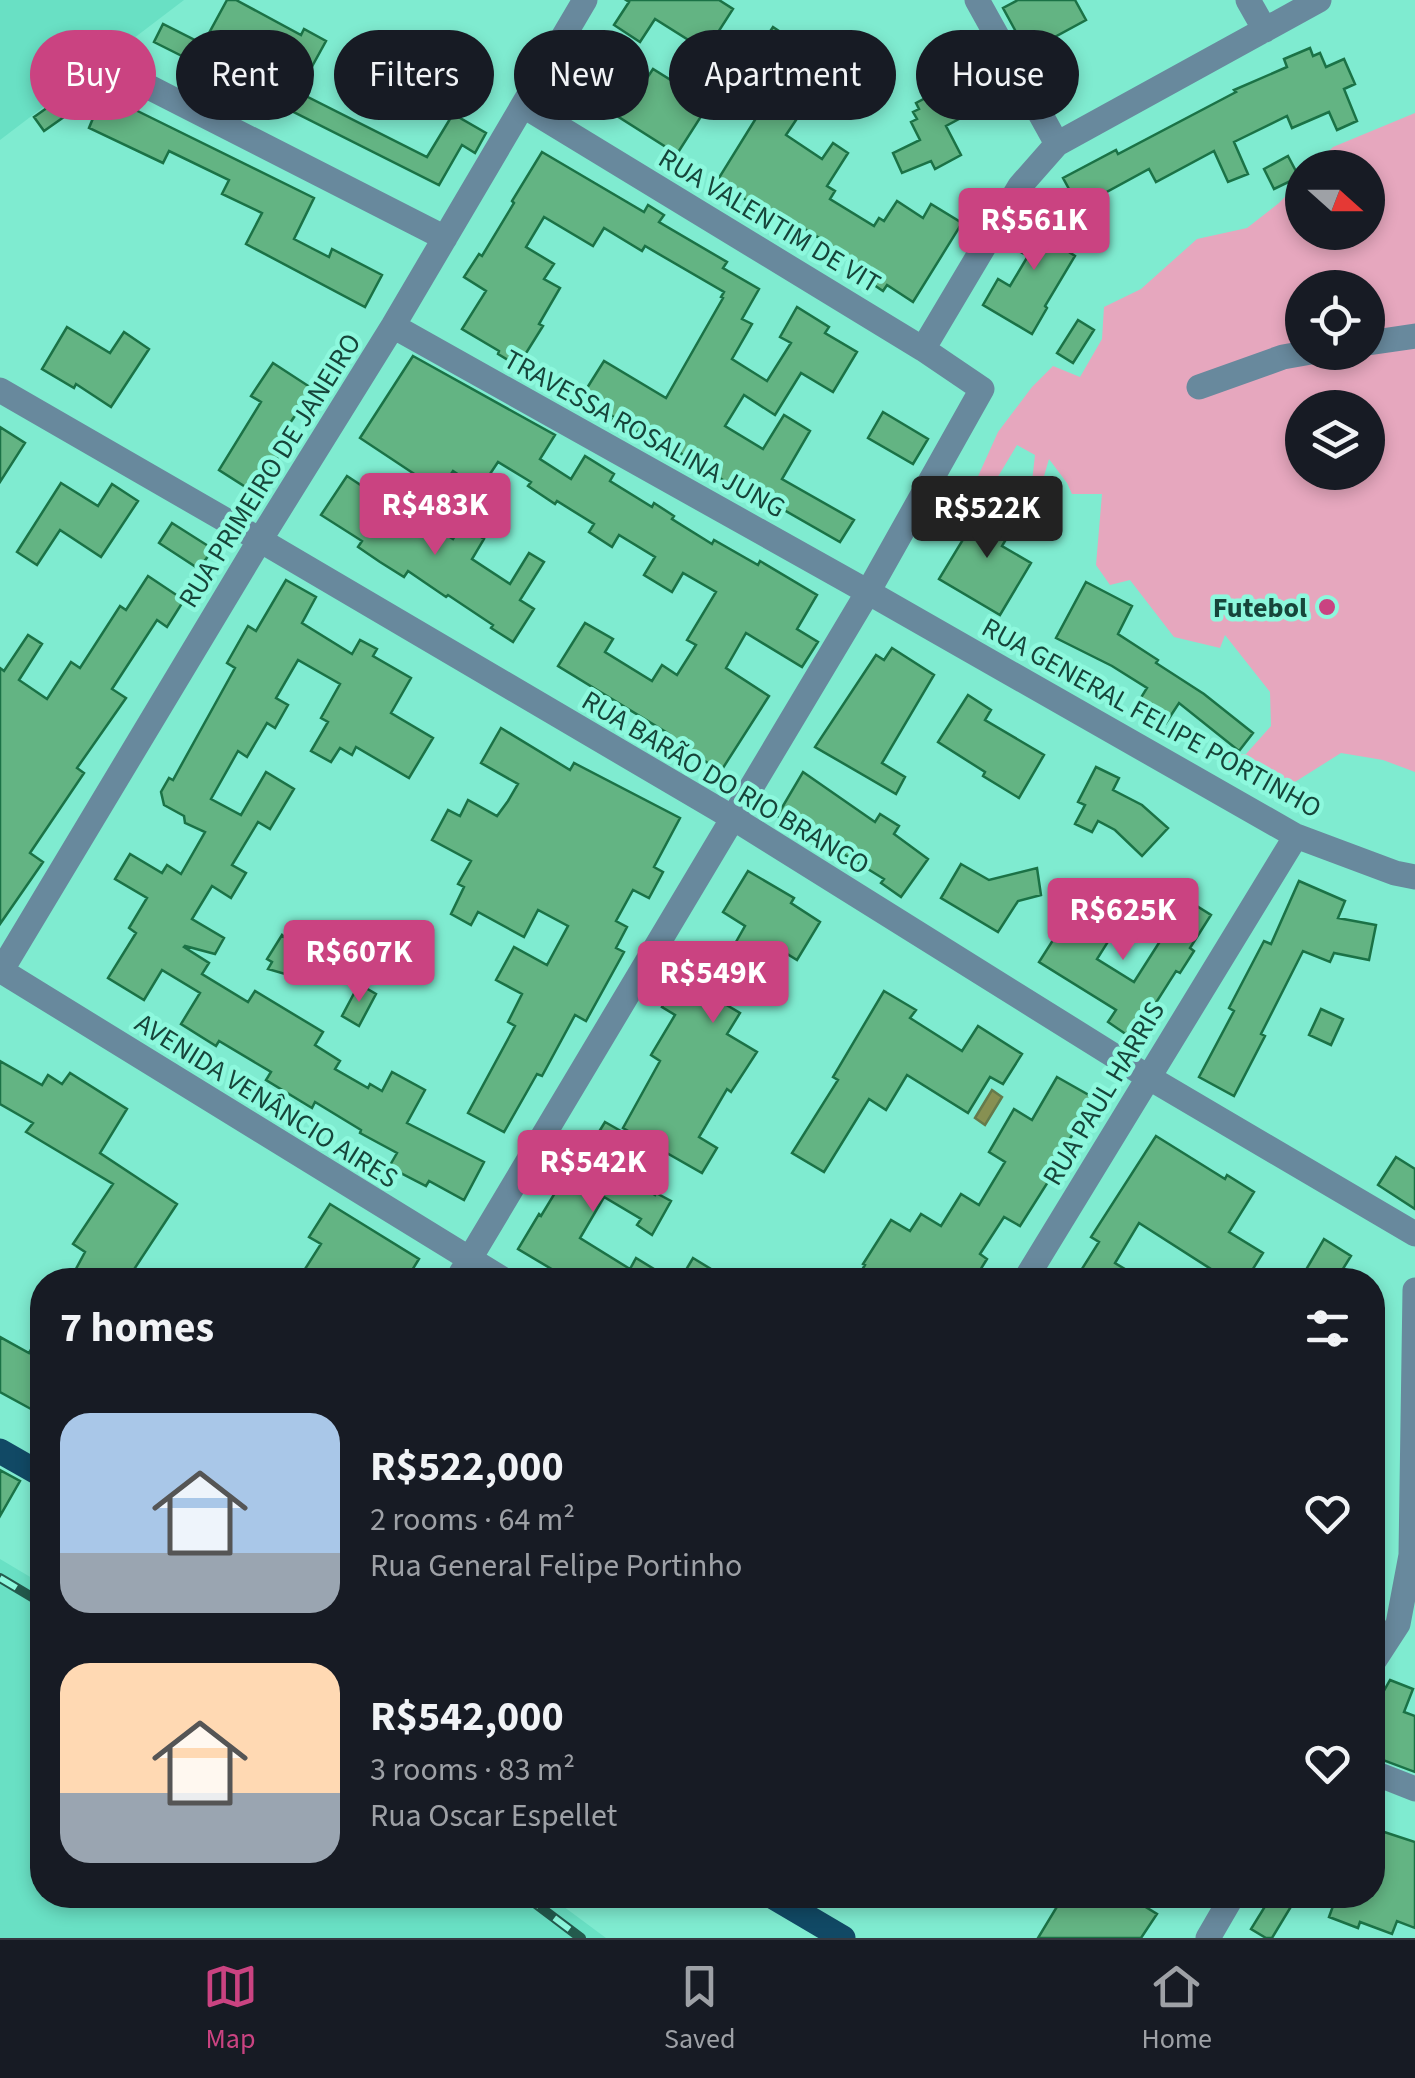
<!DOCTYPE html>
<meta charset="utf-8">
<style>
:root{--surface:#171b24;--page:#20242c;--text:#f1f3f6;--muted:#9ea1a6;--line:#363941;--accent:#ca4381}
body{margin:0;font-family:"Source Sans 3",sans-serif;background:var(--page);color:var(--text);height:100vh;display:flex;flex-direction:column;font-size:38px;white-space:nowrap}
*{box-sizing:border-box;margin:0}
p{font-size:32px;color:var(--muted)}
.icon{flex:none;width:55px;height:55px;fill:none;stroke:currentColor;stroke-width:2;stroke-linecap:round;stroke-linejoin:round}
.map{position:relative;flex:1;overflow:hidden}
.sheet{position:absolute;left:30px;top:1268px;width:1355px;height:640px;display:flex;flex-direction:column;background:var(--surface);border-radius:40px;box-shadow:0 5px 15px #0003}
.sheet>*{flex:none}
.hud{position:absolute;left:30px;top:30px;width:1355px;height:90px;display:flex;gap:20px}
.needle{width:65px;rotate:111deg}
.controls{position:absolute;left:1285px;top:150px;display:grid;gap:20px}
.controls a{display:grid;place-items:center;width:100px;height:100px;border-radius:50%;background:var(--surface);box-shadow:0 5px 15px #0003;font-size:50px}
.price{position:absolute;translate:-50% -85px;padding:0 22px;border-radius:10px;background:var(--accent);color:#fff;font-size:32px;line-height:65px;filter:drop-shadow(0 2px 5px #0008)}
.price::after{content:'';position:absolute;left:50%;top:60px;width:30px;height:22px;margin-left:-15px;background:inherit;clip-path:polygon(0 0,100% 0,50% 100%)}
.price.active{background:#222;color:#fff}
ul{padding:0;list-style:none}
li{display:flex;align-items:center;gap:30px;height:250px;padding:0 30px}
li span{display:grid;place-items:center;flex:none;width:280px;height:200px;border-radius:30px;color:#555}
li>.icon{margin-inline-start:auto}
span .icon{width:120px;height:120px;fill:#fffc;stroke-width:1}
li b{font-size:42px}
h2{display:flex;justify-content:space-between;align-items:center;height:120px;padding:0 30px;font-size:42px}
.tag{padding:0 35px;border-radius:45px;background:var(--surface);box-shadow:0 5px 15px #0003;font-size:35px;line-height:90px}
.tag.active{background:var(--accent);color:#fff}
.tab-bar{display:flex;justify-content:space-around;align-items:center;height:140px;border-top:2px solid var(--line);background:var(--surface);font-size:28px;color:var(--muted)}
.tab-bar a{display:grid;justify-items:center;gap:5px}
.tab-bar .active{color:var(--accent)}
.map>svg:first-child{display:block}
</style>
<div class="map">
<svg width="1415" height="1938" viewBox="0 0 1415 1938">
<rect width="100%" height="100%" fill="#7febd0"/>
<path fill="#69e0c4" d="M0,0H184L0,140Z
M0,1559L42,1584V1895H548L606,1938H0Z"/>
<path fill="#e6a7be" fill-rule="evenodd" d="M1415,113V772L1383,760L1341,753L1279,792L1228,762L1236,754H1246L1271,726L1270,692L1225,635L1220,648L1174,637L1130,580L1110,585L1096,565L1102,494H1072L1067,483L1049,459L1042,483L1048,503L1031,490L1035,455L1017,445L996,480L975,483L998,432L1032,387L1053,366L1080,377L1102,339L1104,307L1141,289L1197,239L1247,228L1279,203L1302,179V232H1368V168L1313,167L1333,147ZM1302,288H1368V352H1302ZM1302,408H1368V472H1302Z"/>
<path fill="#879052" stroke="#657a4b" stroke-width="2.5" d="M992,1090L1002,1097L985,1125L975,1118Z"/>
<path fill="#63b483" stroke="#1b7246" stroke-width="2.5" d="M227,0H236L301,35L304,29L326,41L298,92L427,157L453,114L486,133L475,153L462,145L439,185L154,42L163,24L203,44Z
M626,0H719L733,9L706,51L655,19L640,42L614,25L629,2Z
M1018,0H1075L1086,20L1027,52L1003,8Z
M773,27L794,41L764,86L743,72Z
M136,45L146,59L127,68L122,76L44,131L34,117Z
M1310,48L1313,56L1320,53L1326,67L1344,59L1355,84L1344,89L1357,121L1337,130L1329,112L1292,128L1287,116L1234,142L1248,174L1228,182L1214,151L1156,182L1149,169L1079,207L1063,178L1116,150L1118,154L1236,92L1234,90L1287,67L1284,59Z
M590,61L637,93L653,69L709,104L677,154L573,88Z
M971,74L987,104L946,126L961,155L935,169L931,161L902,173L893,153L920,140L911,122L917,119L913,112L919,109L916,103Z
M760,88L773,97L771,100L798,117L786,135L822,159L833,143L848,153L827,186L835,191L830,199L874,226L879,218L884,221L897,201L923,218L931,204L962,223L913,302L887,285L883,291L862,277L866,272L822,244L824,241L775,211L771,216L717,181L758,115L747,107Z
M103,94L314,198L294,239L329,257L332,249L382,275L365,307L246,244L262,213L222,194L229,180L169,151L163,163L89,128Z
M542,152L644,212L648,205L664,215L659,222L727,262L723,268L759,289L742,319L752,324L732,359L767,381L791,343L780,337L797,307L829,327L825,333L857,352L833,392L801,373L775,415L744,395L725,426L763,449L784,415L810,431L782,479L854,520L840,542L756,494L753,499L669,446L668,449L637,431L636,433L613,420L614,417L582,396L604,361L666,398L723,298L721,297L724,292L645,246L642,251L604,228L593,246L544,217L526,247L554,264L544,279L560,288L539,324L543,326L518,366L498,354L499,351L462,329L486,291L464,277L479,254L482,256L514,203L512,201Z
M1288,156L1299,177L1274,189L1264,169Z
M1042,204L1062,217L1053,222L1072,233L1063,248L1075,256L1045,306L1047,308L1032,334L983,305L998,279L1010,286L1028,256L1019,251L1025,242L1021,240Z
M1078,320L1094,330L1073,363L1057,353Z
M67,327L110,353L124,332L149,349L111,407L76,384L74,388L42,369Z
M413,356L555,435L540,459L571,479L585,456L614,474L610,481L652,507L654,503L674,516L672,519L712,544L714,540L758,565L760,561L817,595L797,629L818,642L802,667L746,633L726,668L769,696L721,771L695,755L692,758L666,739L669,734L558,666L585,623L613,639L605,652L652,681L662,665L677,675L696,645L687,640L716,592L683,573L672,592L644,575L655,557L619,535L612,547L589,532L594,524L557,501L555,504L528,486L531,482L498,462L480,489L453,471L440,491L360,438Z
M273,363L313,389L284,432L291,437L255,493L219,470L261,402L251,396Z
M883,412L928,439L913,464L868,438Z
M0,427L25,443L0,482Z
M347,476L377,496L374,501L420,530L423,525L432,530L434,527L453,539L462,525L484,539L472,559L510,584L529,553L544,562L520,600L534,609L513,642L491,628L493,625L448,595L446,597L408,571L404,577L380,562L358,547L362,541L321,515Z
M61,483L98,506L112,484L138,501L101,557L60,530L37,565L17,552Z
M987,500L1018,519L1002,546L1031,563L1000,615L939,579Z
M172,523L213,549L199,569L159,543Z
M148,576L184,600L167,627L157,620L112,689L126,698L77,768L84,773L30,853L43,862L0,924V668L4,671L28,635L42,644L19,680L47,699L71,662L80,668L120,606L126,610Z
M286,580L316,597L302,623L352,654L360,640L377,649L373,656L411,678L391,713L433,738L409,778L356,747L352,755L340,748L331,762L311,751L328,722L321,718L340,684L298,660L276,698L288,705L275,728L267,723L247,757L238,751L211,799L241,815L266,772L294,789L270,829L258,822L232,865L246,873L231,898L212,886L192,919L224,938L215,954L185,946L184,947L209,963L202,974L248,1002L255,991L323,1032L315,1045L340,1061L335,1069L368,1088L370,1084L382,1091L392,1072L425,1090L407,1123L484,1162L464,1200L429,1181L426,1186L389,1167L397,1153L360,1133L361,1130L315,1102L312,1108L266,1080L271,1072L219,1041L216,1046L181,1024L200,993L162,970L144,1000L108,978L136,933L129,928L147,898L115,879L130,854L162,873L167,865L181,874L205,832L185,823L184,816L164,805L161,792L169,778L173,780L235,668L227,663L248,626L256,631Z
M1086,582L1132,606L1118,634L1158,660L1156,663L1204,694L1253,733L1239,751L1179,703L1166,723L1137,704L1147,688L1112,666L1056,638Z
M892,648L934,675L882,763L905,777L896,794L815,747L876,655L884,660Z
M968,695L991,710L985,720L1044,755L1019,798L983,776L985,772L938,742Z
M501,728L570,770L574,763L680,818L654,867L663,872L649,898L633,890L616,921L627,927L616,948L624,952L586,1021L575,1015L542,1076L537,1074L504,1132L468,1113L515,1026L508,1022L522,994L496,980L514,947L547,965L568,926L538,910L524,937L478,912L471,925L451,914L464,887L458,884L471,861L432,840L448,810L460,816L468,800L497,816L508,801L518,784L481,763Z
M1096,767L1119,778L1113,790L1142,805L1168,828L1142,856L1115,830L1098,821L1092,832L1075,824L1085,805L1078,802Z
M803,772L875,822L880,814L899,826L894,834L928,859L901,897L881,883L884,879L832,847L828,853L812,844L815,838L777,816Z
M961,864L989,880L1037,868L1041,895L1018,901L998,932L941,898Z
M748,871L794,898L791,903L820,922L797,960L784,952L771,973L746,957L720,1001L740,1013L727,1034L757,1052L731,1092L727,1089L699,1137L717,1148L702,1173L623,1128L660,1061L651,1055L675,1015L662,1007L680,977L688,982L700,963L704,966L715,948L728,956L745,926L723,912Z
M1299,881L1345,901L1338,918L1376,925L1369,960L1334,953L1330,962L1303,951L1261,1034L1265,1036L1234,1096L1199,1077L1234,1011L1229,1008L1264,941L1271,944Z
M1184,898L1211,915L1190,948L1194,951L1180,973L1176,971L1133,1039L1108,1022L1116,1010L1039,962L1076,904L1116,929L1097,959L1134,982L1171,924L1168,922Z
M282,935L312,962L311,973L302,979L268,969L272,962L267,959Z
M359,984L376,994L359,1026L342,1016Z
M884,991L916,1010L910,1018L962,1051L978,1026L1022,1054L1003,1084L990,1077L968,1113L907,1075L886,1110L869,1099L824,1172L792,1153L838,1080L833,1077Z
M1321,1009L1343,1019L1331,1045L1309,1035Z
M0,1061L42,1085L48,1075L62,1084L70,1073L127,1109L100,1153L177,1204L127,1280H70L85,1252L73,1244L113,1184L26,1132L33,1123L0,1104Z
M1057,1077L1094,1098L1068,1142L1072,1144L1020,1226L1004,1217L980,1254L987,1259L974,1280H856L865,1265L863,1264L891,1220L910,1231L921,1214L941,1226L961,1194L979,1205L1005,1162L989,1152L1014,1109L1032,1120Z
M605,1122L633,1138L614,1170L655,1195L656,1193L671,1201L652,1235L637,1225L641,1219L604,1197L580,1238L630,1269L636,1258L672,1280H570L518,1249L539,1214L541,1216L581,1150L586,1153Z
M1156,1136L1225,1179L1227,1175L1254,1192L1229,1232L1263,1253L1246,1280H1209L1214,1271L1139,1223L1115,1263L1143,1280H1075L1099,1242L1091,1237Z
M1396,1157L1415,1169V1209L1378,1185Z
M330,1204L419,1259L406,1280H298L321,1244L309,1237Z
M1324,1239L1351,1256L1336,1280H1300Z
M693,1258L729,1280H680Z
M42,1329V1415L0,1392V1337L29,1353Z
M0,1470L20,1481L0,1516Z
M1390,1680L1413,1689L1404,1712L1415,1716V1772L1372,1756V1712Z
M1372,1828L1415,1842V1928L1397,1921L1392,1934L1360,1922L1358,1928L1329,1917L1337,1895H1372Z
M1064,1895H1126L1157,1914L1141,1938H1038Z
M1272,1895H1298L1272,1938H1266L1251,1929Z"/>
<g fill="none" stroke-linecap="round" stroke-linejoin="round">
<path stroke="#68899d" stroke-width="25" d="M977,0L1057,144
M1248,0L1265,30
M137,81L445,238
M393,326L868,592L1296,836L1395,873L1415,877
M1368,343L1415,336
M923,349L1020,186L1057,144L1319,0
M1199,387L1283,357L1311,352
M0,390L260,540L733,818L1148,1077L1415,1234
M0,970L504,1280
M1,971L260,540L393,326L585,0
M457,1280L868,592L982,389L923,349L524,106
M1025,1280L1296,836
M1372,1664L1398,1624L1411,1555L1415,1290
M1372,1772L1415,1789
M1208,1938L1233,1895"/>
<path stroke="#114965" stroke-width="25" d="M0,1451L42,1475
M770,1895L843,1938"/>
<defs>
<path id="rail" d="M0,1578L42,1603
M524,1895L581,1938"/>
</defs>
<use href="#rail" stroke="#235a4d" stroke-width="10"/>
<use href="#rail" stroke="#8df8dd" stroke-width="6" stroke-dasharray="19" stroke-linecap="butt"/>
</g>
<circle fill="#ca4381" stroke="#8df8dd" stroke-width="4" cx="1327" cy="607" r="10"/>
<g text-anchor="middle" stroke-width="9" stroke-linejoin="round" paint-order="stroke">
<g font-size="28" fill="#16453a" stroke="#8df8dd">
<text transform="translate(770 220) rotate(31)" y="10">RUA VALENTIM DE VIT</text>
<text transform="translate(645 433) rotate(29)" y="10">TRAVESSA ROSALINA JUNG</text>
<text transform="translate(269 470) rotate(-58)" y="10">RUA PRIMEIRO DE JANEIRO</text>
<text transform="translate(1152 717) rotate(29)" y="10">RUA GENERAL FELIPE PORTINHO</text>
<text transform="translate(726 782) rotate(31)" y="10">RUA BARÃO DO RIO BRANCO</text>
<text transform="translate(1103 1093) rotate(-59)" y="10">RUA PAUL HARRIS</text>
<text transform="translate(267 1100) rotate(32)" y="10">AVENIDA VENÂNCIO AIRES</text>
</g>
<g font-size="28" font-weight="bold" fill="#16453a" stroke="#8df8dd" text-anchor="end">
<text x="1307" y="617">Futebol</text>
</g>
</g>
</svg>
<div class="controls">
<a><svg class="needle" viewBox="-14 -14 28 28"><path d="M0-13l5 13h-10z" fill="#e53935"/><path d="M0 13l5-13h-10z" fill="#9ea1a6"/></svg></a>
<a><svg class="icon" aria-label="locate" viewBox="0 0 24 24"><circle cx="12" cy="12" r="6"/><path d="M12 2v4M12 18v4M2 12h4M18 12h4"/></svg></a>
<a><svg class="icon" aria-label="layers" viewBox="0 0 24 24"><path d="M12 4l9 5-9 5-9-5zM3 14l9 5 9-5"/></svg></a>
</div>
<b class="price" style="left:1034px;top:273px">R$561K</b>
<b class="price" style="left:435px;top:558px">R$483K</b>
<b class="price active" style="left:987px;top:561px">R$522K</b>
<b class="price" style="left:1123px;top:963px">R$625K</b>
<b class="price" style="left:359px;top:1005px">R$607K</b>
<b class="price" style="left:713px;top:1026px">R$549K</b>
<b class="price" style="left:593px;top:1215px">R$542K</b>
<div class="hud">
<a class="tag active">Buy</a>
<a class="tag">Rent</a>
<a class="tag">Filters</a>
<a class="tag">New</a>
<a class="tag">Apartment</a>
<a class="tag">House</a>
</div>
<section class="sheet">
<h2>7 homes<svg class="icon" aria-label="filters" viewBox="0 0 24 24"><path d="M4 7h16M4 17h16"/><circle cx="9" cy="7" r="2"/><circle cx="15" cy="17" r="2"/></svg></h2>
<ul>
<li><span style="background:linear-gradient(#a9c7e8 70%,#9aa5b1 0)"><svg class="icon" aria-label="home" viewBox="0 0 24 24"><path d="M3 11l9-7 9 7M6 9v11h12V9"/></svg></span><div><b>R$522,000</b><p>2 rooms · 64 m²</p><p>Rua General Felipe Portinho</p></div><svg class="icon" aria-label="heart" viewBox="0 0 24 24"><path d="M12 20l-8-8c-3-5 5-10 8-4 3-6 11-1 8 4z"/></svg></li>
<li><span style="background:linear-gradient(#ffd9b3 65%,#9aa5b1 0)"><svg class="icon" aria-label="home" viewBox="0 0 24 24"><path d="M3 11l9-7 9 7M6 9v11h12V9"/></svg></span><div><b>R$542,000</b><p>3 rooms · 83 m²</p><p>Rua Oscar Espellet</p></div><svg class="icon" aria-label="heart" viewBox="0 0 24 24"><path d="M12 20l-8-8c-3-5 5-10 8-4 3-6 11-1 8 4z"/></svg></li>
</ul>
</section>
</div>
<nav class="tab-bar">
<a class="active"><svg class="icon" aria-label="map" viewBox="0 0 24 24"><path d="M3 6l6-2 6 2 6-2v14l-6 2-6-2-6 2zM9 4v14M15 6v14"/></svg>Map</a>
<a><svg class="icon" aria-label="saved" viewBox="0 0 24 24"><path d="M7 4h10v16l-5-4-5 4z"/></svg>Saved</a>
<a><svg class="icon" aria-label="home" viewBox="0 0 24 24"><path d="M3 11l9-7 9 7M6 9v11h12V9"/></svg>Home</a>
</nav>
